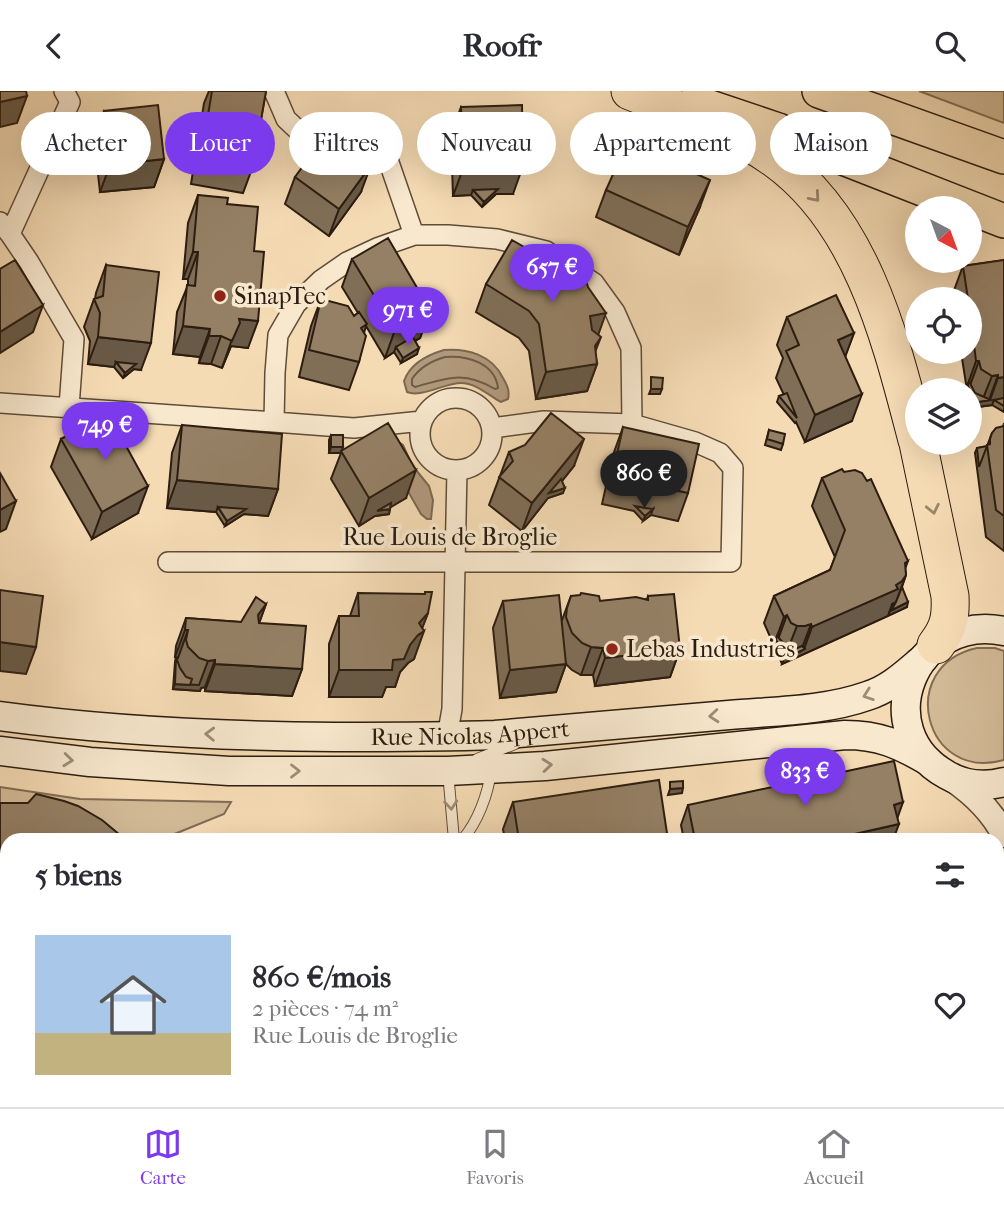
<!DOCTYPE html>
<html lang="fr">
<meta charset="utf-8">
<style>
:root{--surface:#fff;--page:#f2f2f3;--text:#2b2b33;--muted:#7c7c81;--line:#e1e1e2;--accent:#7c3aed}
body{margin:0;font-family:"IM FELL French Canon",serif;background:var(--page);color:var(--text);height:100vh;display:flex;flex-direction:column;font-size:26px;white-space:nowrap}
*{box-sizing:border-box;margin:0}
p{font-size:23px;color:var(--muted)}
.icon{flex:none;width:38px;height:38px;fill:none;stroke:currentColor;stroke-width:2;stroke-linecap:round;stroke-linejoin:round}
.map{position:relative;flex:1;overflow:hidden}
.drawer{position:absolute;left:0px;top:742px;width:1004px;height:275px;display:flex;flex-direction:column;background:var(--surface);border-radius:21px 21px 0 0;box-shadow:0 7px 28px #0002}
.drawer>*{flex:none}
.guide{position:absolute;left:21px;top:21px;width:962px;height:63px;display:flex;gap:14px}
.needle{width:46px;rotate:139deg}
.fabs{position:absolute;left:905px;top:105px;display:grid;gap:14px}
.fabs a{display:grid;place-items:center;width:77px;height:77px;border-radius:50%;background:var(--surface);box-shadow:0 7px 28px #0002;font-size:35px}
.price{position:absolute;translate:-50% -60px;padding:0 16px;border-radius:24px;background:var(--accent);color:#fff;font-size:23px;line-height:46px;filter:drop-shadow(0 2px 4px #0008)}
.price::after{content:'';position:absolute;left:50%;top:42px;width:21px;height:16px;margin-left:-10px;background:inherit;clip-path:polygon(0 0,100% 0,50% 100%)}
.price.current{background:#222;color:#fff}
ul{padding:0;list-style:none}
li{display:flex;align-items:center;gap:21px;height:175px;padding:0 35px}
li+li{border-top:2px solid var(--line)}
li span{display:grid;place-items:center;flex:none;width:196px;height:140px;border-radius:0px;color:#555}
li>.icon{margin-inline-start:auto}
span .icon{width:84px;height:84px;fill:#fffc;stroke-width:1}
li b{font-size:30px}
h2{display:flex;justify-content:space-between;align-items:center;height:84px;padding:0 35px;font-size:30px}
.chip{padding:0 24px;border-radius:32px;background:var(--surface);box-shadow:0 7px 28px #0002;font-size:24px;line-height:63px}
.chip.current{background:var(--accent);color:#fff}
header{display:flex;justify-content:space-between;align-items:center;height:91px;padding:0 35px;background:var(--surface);font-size:32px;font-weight:700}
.menu{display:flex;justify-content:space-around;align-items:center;height:98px;border-top:2px solid var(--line);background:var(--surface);font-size:19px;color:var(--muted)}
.menu a{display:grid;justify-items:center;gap:4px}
.menu .current{color:var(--accent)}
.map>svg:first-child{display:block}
</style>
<header><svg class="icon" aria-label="back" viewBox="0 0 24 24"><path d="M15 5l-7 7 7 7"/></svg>Roofr<svg class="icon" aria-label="search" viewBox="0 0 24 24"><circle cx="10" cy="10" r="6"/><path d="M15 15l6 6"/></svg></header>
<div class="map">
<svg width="1004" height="1016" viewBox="0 0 1004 1016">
<rect width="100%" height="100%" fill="#f5dbb4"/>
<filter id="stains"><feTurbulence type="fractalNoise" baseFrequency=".00286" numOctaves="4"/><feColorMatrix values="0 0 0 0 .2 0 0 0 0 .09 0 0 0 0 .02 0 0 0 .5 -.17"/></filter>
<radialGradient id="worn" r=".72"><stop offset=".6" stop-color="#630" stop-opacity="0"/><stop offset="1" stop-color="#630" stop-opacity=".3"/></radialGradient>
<path fill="#d3bb98" stroke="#806c54" stroke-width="2" d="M919,0H1004V32Z
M977,557H995L1004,560V669C924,692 895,575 977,557Z
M0,696L80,708L231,711L224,723L172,744L165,749H104L0,729Z
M998,821L1004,854V966L998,949Z
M158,1010H235L229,1016H215L211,1014L209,1016H132Z
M269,1010H355L363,1016H277Z"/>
<path fill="#b19a7c" stroke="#7c6851" stroke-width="2" d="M444,259C467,257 492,264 503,287C507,294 510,300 508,308L501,311C488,304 476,292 461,292C445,292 421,307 407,301L404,290C410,273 427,264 444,259Z
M397,350L403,354L412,374L429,395L433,409L431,428H427L421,423L402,390Z"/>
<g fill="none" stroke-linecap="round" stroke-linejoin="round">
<path stroke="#6e5c46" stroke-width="2" d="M445,266C467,264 495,272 498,297L495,298C464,279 447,287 415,296L412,294V288C420,276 431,270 445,266Z"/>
<defs>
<path id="service" d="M477,668L515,653
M448,681L454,749
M462,749C478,731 488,703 491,680"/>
<path id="minor" d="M274,0L286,28L302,43L318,53L336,57L382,51L414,144
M0,131L10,143L29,171L74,248L69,316
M10,143L70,11L64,0
M420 343a36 36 0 1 1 72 0a36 36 0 1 1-72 0Z
M0,312L274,331
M492,337L544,330L632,333
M168,471H731L733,377L720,362L695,351L632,333L631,257L615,221L594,192L546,160L497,148L448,144H414L377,157L347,171L321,189L296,213L278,244L275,282L274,331L354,337L422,330
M447,646L452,618L457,379"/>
<path id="tertiary" d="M952,688C974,703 992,720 1004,744"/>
<g id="secondary">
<path d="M1004,540C913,522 867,640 947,684C964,694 985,696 1004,691"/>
<path id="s1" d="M0,625C111,640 223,645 335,646C388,646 441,646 495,644C573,637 651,630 729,624C774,620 825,620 867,605C890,598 906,582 924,567"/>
<path d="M0,660L90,671L229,680H448L545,675L845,644C879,644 899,653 928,670"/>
</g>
<path id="trunk" d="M819,0L1004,66
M695,11L778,39L820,58L1004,130"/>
<path id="motorway" d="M630,0C680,20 732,37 775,68C863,131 891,250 917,349
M918,352L950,505C951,526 949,537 936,554"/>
</defs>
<use href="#service" stroke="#5e4c39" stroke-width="12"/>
<use href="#minor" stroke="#5e4c39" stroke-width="22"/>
<use href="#tertiary" stroke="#5e4c39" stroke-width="27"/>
<use href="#secondary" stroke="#2c1d10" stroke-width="31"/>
<use href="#trunk" stroke="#2c1d10" stroke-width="36"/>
<use href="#motorway" stroke="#2c1d10" stroke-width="39"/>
<use href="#service" stroke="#f8e8ce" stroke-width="10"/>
<use href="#minor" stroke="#f8e8ce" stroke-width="19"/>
<use href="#tertiary" stroke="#f8e8ce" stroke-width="24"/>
<use href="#secondary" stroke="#f8e8ce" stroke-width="28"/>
<use href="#trunk" stroke="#f5dbb4" stroke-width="33"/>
<use href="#motorway" stroke="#f5dbb4" stroke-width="37"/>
</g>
<path fill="#806e57" stroke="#2c1d10" stroke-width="2" d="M209,0H266L258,46L259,60L255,61L253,75L243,102L191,93L204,12Z
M461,16L513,103H496L482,116L471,104L453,105L451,44Z
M104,20L164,68L154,96L100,101L94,47Z
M295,86L361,101L329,145L285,113Z
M606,99L700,116L679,164L596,126Z
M198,104L227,113L254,160L248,257L231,255L222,277L211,273L199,272L200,266L173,263L177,221L188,194V188H183L188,132Z
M352,168L430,219L420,247L415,250L417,263L401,272L394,261L385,267L366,235L364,242L359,271L349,299L299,286L311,235L321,208L354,225L358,222L342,196Z
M1004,169V321L992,314L970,317V299H967L961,261H970V208H954L953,202L963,175Z
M106,174L141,279L134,278L123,287L114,276L88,273L90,250L84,236L94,208H95L96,202Z
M486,193L598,244L595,260L597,273L587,300L536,308L529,260L519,247L476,221Z
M787,226L854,242L845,265L852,330L805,351L796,331L795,332L777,311L779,305L784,304L776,287L783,267L777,254Z
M1004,332V460L986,446L975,362L977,357L987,355L992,342L1003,336Z
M182,334L278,398L268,425L244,423L225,435L216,421L167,417L172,362Z
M623,336L688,402L678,430L651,424L643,430L634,420L602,413L613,364Z
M769,339L783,353L781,359L765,354Z
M331,344L343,356L341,360L406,407L390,416L389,423L375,425L359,435L331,388L341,362H329V349Z
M61,348L138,422L92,448L51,376Z
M509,361L574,375L562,390L563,402L548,407L522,440L489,414Z
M844,381L905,477L906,484L902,496L907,516L782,573L764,532L774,505L830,479L835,466L812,415L822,387Z
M358,502L428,522L422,537L414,568L408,572L400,581L395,596H386L382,606H329V553L339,525H350Z
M571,505L600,510L647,508L648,505L680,558L670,586L595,595L593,584H581L572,579L566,573L556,601L500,607L493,537L503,510L562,529Z
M266,513L259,532L302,578L292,605L205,600V596L201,597L200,600L173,598L175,571L176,566H175L176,555L186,527L241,531Z
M513,711L668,749H505L503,738Z
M903,711L897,726L893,749H684L681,734L688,714Z
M0,818L7,824V910L0,904Z"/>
<path fill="#685a47" stroke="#2c1d10" stroke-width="2" d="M27,5L17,32L0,36V11Z
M164,68L154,96L100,101L110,74Z
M371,74L361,101L329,145L339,118Z
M523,75L513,103H496L482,116L484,111L473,99L471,104L453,105L463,78Z
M710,89L700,116L679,164L688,136Z
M193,161H198L188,188H183Z
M43,214L33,241L0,262V241Z
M430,219L420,247L398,259L396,256L394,261L385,267L395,239Z
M606,222L596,250L580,252L590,225Z
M239,228L258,230L248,257L231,255L222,277Z
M183,235L210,238L200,266L173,263Z
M854,242L844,269L838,249Z
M209,245H221L211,273L199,272Z
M98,246L151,252L141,279L134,278L123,287L125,282L116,271L114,276L88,273Z
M601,246L590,274L597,273L587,300L536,308L546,281L595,255Z
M419,257L417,263L401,272L403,267Z
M976,270H979L969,297L968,293Z
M998,284L989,309H990L998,287L1004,286V312L994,309L992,314L970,317L971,312L982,310L992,285Z
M651,298H662L660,303H649Z
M862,303L852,330L805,351L815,324Z
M584,348L574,375L553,401L565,397L563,402L548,407L522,440L532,412Z
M331,356H343L341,362H329Z
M416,379L406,407L386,419L390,418L389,423L375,425L359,435L369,407Z
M177,389L278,398L268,425L244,423L225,435L227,430L218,416L216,421L167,417Z
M148,395L138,422L92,448L102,421Z
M16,410L6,438L0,441V419Z
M653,418L651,424L643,430L645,425Z
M908,470L900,492L906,484L896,511L890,519L888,525L782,573L797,535L811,533L801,560L804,558L812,536Z
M908,511L907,516L888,525L890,520Z
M266,513L256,541L258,524Z
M428,522L420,543L424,540L414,568L408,572L400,581L395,596H386L382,606H329L339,579L393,569L419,532Z
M787,524L777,551L776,548L784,526Z
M185,539H188L178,567L175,566Z
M0,551L36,556L26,583L0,580Z
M591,556L603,557L593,584H581Z
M680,558L670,586L595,595L605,567Z
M215,569L205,596L201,597L200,600L173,598L175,593L199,594L208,570Z
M215,573L302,578L292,605L205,600Z
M566,573L556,601L500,607L510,579Z
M683,697L682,702L668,704L670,698Z
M903,711L896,731L894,714Z
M899,733L893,749H828Z
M7,782V789L5,796L0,801V790Z"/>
<path fill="#958065" stroke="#2c1d10" stroke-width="2" d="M0,0H26L27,5L0,11Z
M212,0H266L253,75L201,66Z
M158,14L164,68L110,74L104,20Z
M522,14L523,75L463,78L461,16Z
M327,42L371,74L339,118L295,86Z
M258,46L261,55L256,56Z
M627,52L710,89L688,136L606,99Z
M498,98L484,111L473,99Z
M198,104L228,107L227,113L258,116L254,160L264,161L258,230L239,228L240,232L232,250L221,245H209L210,238L183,235L187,194L195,195L198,161H193Z
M388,147L430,219L395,239L352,168Z
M512,149L557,175L567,159L585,186L588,196L606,222L590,225L592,239L601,246L595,255L597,273L546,281L539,233L529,220L486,193Z
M15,169L43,214L0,241V178Z
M1004,169V286L998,287V284L992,285L981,278L979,270H976L970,220V208H968L963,175Z
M106,174L159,181L151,252L98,246L100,222L94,208L103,205Z
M836,204L854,242L838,249L862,303L815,324L786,260L799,254L787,226Z
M321,208L348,215L354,225L359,221L367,233L361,237L366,245L359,271L309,259Z
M413,246L419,257L403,267L396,256Z
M116,271L136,273L125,282Z
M651,286L663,287L662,298H651Z
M969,290L975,302L991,309L971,312L968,293Z
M787,302L797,327L779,305Z
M1004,307V315L994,309Z
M108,322L148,395L102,421L61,348Z
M551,322L584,348L532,412L499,386L513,370L509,361L525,354Z
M388,332L416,379L369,407L341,360Z
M182,334L282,343L278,398L177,389Z
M1004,335V425L996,419L987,354L990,353V348L992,342L996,337Z
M623,336L699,353L688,402L612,386Z
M769,339L785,343L783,353L767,348Z
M331,344H343V356H331Z
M987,355L979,376L977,357Z
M842,378L844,381L855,379L862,382L867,390L871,388L908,470L905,472L906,484L902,490L896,494L898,498L812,536L811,533L805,535H797L791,532L787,524L784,526L774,505L830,479L845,439L822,387Z
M0,382L16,410L0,419Z
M561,388L565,397L549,402Z
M391,412L390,418L377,420Z
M635,415L645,417L653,418L645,425Z
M218,416L246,418L227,430Z
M902,496L908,511L890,520L892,513L894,512L892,518L896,511Z
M0,499L43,505L36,556L0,551Z
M425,501H432L428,522L419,532L424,540L418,544L410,554L404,568L393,569L392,579H339V525H359L358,502L425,503Z
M581,502L599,505L600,510L636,506L648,509V505L674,503L680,558L605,567L603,557L591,556L582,552L572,542L566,526L567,517L571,505L580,504Z
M559,504L566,573L510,579L503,510Z
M256,506L266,513L258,524L259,532L306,535L302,578L215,573V569L208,570L199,567L188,556L186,549L188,539H185L186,527L241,531Z
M777,545L787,556L795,558L802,555L805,558L784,568L776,548Z
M176,566L180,577L186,586L192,588L190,594L175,593Z
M894,670L903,711L894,714L899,733L828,749H695L688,714Z
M659,689L668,749H519L513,711Z
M683,690V697L670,698V691Z
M36,703L64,710L78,715L102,729L126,749H7V782L0,790V712H28Z
M0,818L7,824V884L0,878Z
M229,1010L236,1016H224Z
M242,1010H269L263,1016H237Z
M455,1010H547L555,1016H452L451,1015Z
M776,1010H878L880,1016H760Z"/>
<defs><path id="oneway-chevron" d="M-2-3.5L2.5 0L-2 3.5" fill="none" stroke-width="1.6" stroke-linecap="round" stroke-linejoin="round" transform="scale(1.75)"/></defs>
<g stroke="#9b866a">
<use href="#oneway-chevron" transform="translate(815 106) rotate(49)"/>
<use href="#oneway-chevron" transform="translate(933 418) rotate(78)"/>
</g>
<g stroke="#9c8d78">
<use href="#oneway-chevron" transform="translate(868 604) rotate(160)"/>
<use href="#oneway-chevron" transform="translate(714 625) rotate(175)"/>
<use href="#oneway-chevron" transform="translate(210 643) rotate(-178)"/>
<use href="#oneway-chevron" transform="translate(68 669) rotate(6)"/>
<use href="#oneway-chevron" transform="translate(547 674) rotate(-5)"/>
<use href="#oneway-chevron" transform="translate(295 680)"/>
<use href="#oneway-chevron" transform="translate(451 714) rotate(85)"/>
</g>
<g fill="#8f2418" stroke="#f8e8ce" stroke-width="2.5">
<circle cx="220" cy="205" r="7"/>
<circle cx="612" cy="558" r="7"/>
</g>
<g text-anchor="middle" stroke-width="7" stroke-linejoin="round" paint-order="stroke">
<g font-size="24" fill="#2c1d10" stroke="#f8e8ce" text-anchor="start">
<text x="234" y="213">SinapTec</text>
<text x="626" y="566">Lebas Industries</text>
</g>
<g font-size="24" fill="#2c1d10" stroke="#f8e8ce">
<text x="450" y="454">Rue Louis de Broglie</text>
<text dy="8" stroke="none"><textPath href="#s1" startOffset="471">Rue Nicolas Appert</textPath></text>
</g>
</g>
<rect width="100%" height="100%" filter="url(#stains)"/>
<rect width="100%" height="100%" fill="url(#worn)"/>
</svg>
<div class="fabs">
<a><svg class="needle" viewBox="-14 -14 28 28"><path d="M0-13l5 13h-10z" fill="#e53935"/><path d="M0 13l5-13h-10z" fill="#7c7c81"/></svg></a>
<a><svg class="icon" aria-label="locate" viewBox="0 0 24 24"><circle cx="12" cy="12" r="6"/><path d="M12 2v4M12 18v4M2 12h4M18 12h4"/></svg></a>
<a><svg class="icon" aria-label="layers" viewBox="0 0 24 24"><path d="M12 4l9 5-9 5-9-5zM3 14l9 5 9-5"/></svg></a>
</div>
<b class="price" style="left:552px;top:213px">657 €</b>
<b class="price" style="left:408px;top:256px">971 €</b>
<b class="price" style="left:105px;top:371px">749 €</b>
<b class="price current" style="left:644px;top:419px">860 €</b>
<b class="price" style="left:805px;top:717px">833 €</b>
<div class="guide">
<a class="chip">Acheter</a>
<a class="chip current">Louer</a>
<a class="chip">Filtres</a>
<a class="chip">Nouveau</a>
<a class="chip">Appartement</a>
<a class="chip">Maison</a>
</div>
<section class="drawer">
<h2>5 biens<svg class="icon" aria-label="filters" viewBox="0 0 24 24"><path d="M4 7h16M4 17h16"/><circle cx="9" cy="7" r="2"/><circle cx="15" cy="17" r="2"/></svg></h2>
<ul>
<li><span style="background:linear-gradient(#a9c7e8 70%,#c2b280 0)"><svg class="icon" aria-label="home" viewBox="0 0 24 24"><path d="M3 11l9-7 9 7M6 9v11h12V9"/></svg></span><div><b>860 €/mois</b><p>2 pièces · 74 m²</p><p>Rue Louis de Broglie</p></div><svg class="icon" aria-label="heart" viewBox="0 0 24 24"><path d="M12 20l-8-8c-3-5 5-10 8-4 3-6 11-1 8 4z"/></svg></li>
</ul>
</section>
</div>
<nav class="menu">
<a class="current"><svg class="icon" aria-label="map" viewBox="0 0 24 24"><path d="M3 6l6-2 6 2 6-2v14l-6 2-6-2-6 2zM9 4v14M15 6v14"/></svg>Carte</a>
<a><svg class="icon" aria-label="saved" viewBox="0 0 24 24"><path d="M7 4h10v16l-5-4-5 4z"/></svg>Favoris</a>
<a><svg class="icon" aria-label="home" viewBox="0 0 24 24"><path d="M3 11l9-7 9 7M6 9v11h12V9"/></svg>Accueil</a>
</nav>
